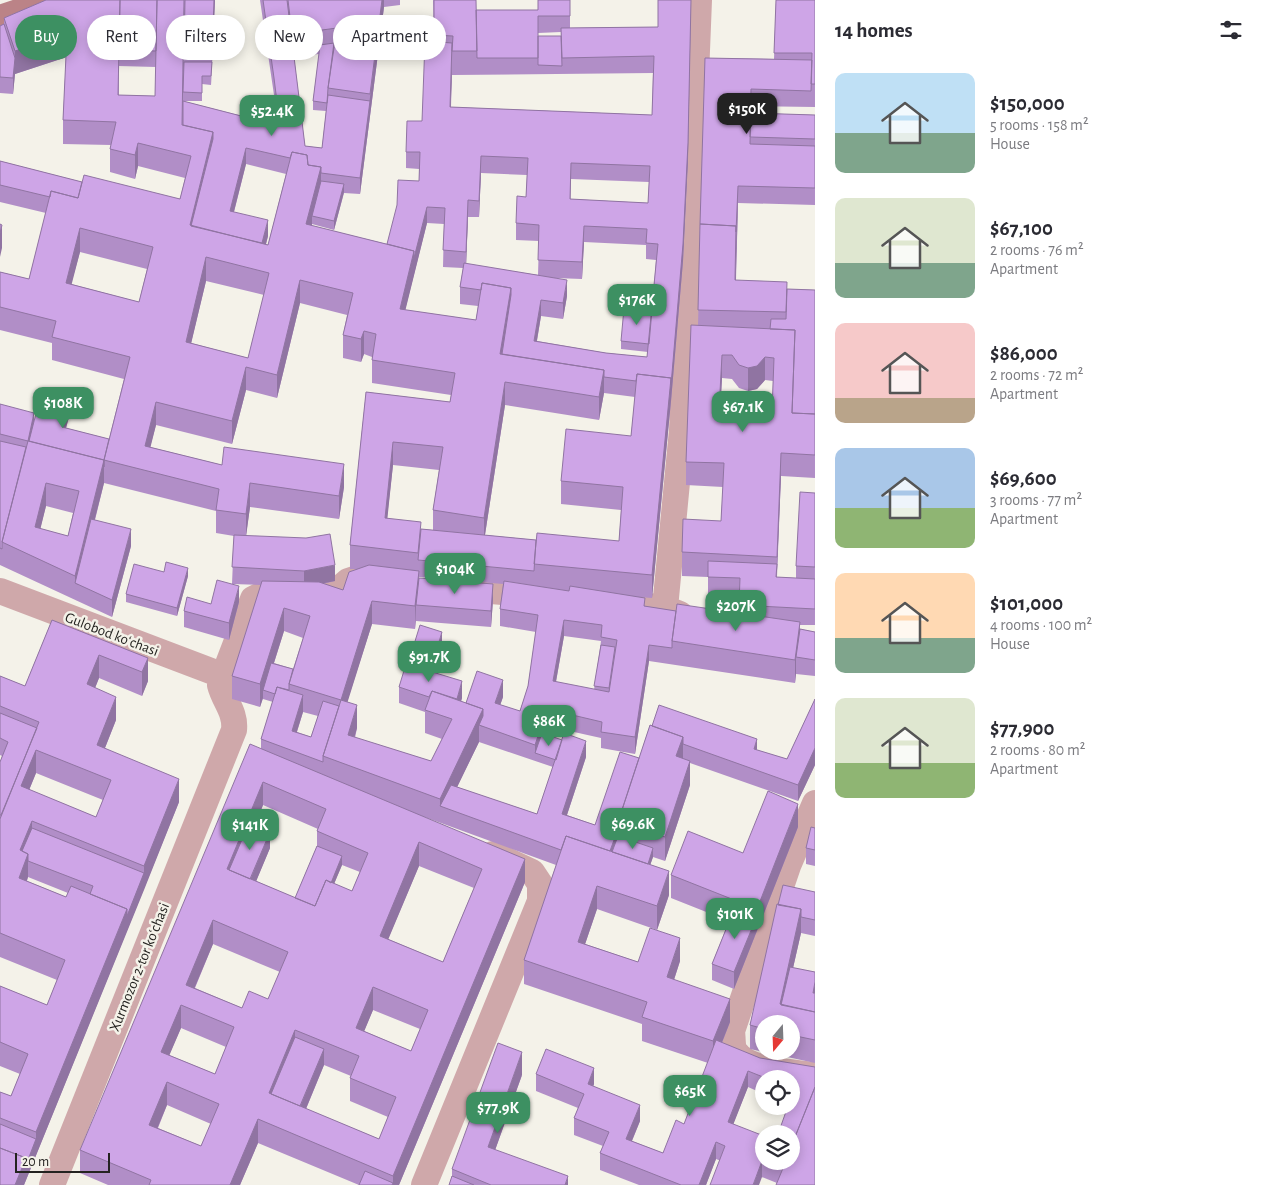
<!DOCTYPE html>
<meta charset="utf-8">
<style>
:root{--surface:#fff;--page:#f7f7f7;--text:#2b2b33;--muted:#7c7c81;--accent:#3d9062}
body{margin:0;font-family:"Alegreya Sans",sans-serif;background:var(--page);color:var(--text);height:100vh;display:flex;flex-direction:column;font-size:19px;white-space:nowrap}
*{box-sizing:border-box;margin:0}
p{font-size:16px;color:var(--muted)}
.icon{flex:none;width:28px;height:28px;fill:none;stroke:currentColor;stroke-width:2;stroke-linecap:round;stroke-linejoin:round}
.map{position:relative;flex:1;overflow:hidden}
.drawer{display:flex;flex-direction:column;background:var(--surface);width:450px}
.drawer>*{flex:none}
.hud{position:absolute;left:15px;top:15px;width:475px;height:45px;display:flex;gap:10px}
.needle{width:32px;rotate:199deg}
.tools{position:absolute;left:755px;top:1015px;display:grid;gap:10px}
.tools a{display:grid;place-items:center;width:45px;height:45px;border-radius:50%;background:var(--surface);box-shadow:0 2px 12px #0003;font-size:25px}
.scale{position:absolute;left:15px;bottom:12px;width:95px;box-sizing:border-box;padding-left:5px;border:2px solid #242320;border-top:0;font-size:14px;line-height:18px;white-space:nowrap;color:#242320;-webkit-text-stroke:4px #f4f2e9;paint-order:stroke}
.price{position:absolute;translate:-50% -42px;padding:0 11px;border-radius:10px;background:var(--accent);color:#fff;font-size:16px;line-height:32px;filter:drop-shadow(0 1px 2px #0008)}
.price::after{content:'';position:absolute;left:50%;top:30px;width:15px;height:11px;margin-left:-8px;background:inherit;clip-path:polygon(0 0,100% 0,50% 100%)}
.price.on{background:#222;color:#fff}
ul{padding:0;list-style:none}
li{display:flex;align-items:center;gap:15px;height:125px;padding:0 20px}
li span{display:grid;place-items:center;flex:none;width:140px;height:100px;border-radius:10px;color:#555}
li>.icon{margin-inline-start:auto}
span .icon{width:60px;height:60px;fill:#fffc;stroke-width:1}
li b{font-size:21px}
h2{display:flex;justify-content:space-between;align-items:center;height:60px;padding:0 20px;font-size:21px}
.pill{padding:0 18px;border-radius:22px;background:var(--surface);box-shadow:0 2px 12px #0003;font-size:18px;line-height:45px}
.pill.on{background:var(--accent);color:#fff}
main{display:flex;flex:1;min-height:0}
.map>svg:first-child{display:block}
</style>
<main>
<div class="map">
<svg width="815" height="1185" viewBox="0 0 815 1185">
<rect width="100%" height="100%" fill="#f4f2e9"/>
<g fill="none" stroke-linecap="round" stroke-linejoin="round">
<path stroke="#cfa8aa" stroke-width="26" d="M457,588L538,595
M0,591L224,676
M609,602L665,608
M680,614L665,608L682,430L699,0
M815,803L788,866L732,1031C733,1037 732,1046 735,1051C748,1071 793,1072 815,1075
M52,1185L234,730C236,712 224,701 220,685L253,599L259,596L321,597L340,588L348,581L357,578L379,580
M424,1185L540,901V884L532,872L493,854"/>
<path stroke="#bb8387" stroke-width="28" d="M0,19L57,0"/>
</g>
<path fill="#b18ec7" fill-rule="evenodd" d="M46,0H215L211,85L202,84V101H183L278,125L274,95L260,0H400V5L384,7L360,194L344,193L334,230L312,224V226L387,244L419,181V169L406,168V152L422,121L434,42L433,0L476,10H537L570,0V28L658,27L688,159L683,261L671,401L652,598L639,597L645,606L676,611L739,613V595L708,593V577L682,576V552L721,521L723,487L686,485V462L698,326L705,58L774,59L776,0H815V107L751,106V113L815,115V205L738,203L736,280L787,289L815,290V478L781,476L777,577L796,578V566L815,493V625H800V629L815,632V676L796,674V673L795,683L649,661L635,754L601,748V738L547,726L544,734L586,757L567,815L595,825L639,758L650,725L757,750L787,759L815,699V765L798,801L690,763V785L665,861L653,857L650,865L669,895L657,930L597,909L585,944L638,962L680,961L674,980L730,1022L722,1043L760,1058L815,1067V1185L777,1183L716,1159L706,1185H639L600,1170V1153L603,1146L574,1135V1118L578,1108L536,1091V1074L594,1084L593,1086L640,1121L632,1141L663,1153L684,1124L708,1063L642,1041V1024L524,984V960L556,865L419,815L525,882L399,1185H359L258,1143L240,1185H108L80,1173V1150L261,749V739L273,702L263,699V698L260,707L232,699V676L261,585L232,584L234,536L216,533V511L104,483L95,520L131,546L112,617L0,565V404L34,421L70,413L66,428L109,439L124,379L52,360V343L0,330V272L29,279L46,213L0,202V161L82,182L180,199L185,178L138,166L135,179L110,172V149L111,145L63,144V120L66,57L15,74L13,94L0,93V26L4,24V18ZM561,32V36H538V33ZM319,54L313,101V110L326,111L322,148L305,146L294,57ZM119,65V66L156,67L155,96L119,95ZM452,73V75L653,73L652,115L451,107ZM246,164L286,174L268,245L266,244L268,236L234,212ZM481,173L527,175L526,197L516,223V240L539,241L538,275L466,264L468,217H479ZM571,179L649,182L648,203L570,199ZM427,223L444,224L443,267L463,268L460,287V304L478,306L476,320L405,310ZM584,242L646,245V259L656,260L652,310L621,341V349L648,352L647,357L606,353L537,341L541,316L563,319L567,296L555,278L582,279ZM80,252L147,269L139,302L71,284ZM206,281L264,295L248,358L191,343ZM300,303L347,315L343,335V358L361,362L364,354L372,357V383L451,395L450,402L366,392L350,545V569H356L343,590L323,584L335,581L246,535L250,507L339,519L344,487L222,465L150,447L156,425L232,444L246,390L277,398ZM722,378L732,379L739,388L748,391L757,389L765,380L773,381L772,412L720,410ZM604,393L635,397L631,436L561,481V504L621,510L619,541L536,540L485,535L505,405L599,420ZM393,465L439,470L433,510V530L421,529L387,518ZM46,506L73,513L68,536L40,529ZM419,577L503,584L500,609V626L536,632L528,686L520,711L500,705L503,697L466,703L461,701L462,698L433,672L442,641L408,664L399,687V703L425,712V733L442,739L431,761L355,738L357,728L347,702L372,624L415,629L416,621L491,627L493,600L419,578ZM284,631L303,638L293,669L274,663ZM564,636L601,641L594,690L556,682ZM303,712L318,716L311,737L297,732ZM479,742L553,767L537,814L457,787ZM263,805L318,829L317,831V846L295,898L256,881L270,848L255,826ZM342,865L360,872L352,891L334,884ZM419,866L474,888L443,962L388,939ZM213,944L280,972L268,999L242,1008L195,988ZM373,1010L420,1029L411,1051L364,1031ZM181,1028L226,1047L215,1074L169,1055ZM324,1065L351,1076L350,1078V1101L388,1117L379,1139L306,1109ZM764,1079H791V1161L733,1124L748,1087L764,1094ZM167,1105L211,1124L201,1146L158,1128Z
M164,572L188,576L177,616L126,602V594Z
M239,602L229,640L184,627V611L211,604Z
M52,620L148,658V681L142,696L99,678L95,688L116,720L105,748L179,802L24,1185H0V1092L11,1096L20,1074L0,1066V986L47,1005L57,980L0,957V762L2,756L0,755V676L25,686ZM36,773L103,800L96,817L29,790ZM28,877L68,893L66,897L27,881Z
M798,827L734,989L712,980V964L729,921L671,898V875L743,853Z
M815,828V866L806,864V848Z
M815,892V936L801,933L793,968L815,972V1063L750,1049V1025L778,905ZM764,1024H791V1051H764Z
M522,1075L495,1150L568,1185H449L452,1176V1169Z"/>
<path fill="#9074a2" d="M214,0H215L211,85L212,54Z
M382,0H384V7L360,194V178Z
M691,0L688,159L683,261L671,401L652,598V575Z
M67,34V57L15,74L13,94V78L15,51Z
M452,57V73L450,123V107Z
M213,132V155L193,233L190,225Z
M138,143V166L135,179V155Z
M246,148V164L230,227V211Z
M481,156V173L479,217V201Z
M571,163V179L570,215V199Z
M321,167V190L312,216V224L306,248V224Z
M344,184V192L334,230V221Z
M738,186V203L735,304V280Z
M468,200V217L466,268V252Z
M427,207V223L400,332V309L414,251Z
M268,220V236L260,267V250Z
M2,225V248L0,257V233Z
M584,226V242L582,279V262Z
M80,228V252L66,306V283Z
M206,257V281L186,365V342Z
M300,280V303L277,398V375Z
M567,280V296L563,319V303Z
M511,288V311L500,361V354Z
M541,300V316L534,357V341Z
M364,331V354L361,362V339Z
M722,355V378L719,433V410Z
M765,357V380L757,389L748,391V368Z
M246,367V390L232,444V421Z
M604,370V393L599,420V397Z
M505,382V405L484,541V518Z
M70,396V413L62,443V427Z
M156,402V425L145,469V446Z
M34,413V436L28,448V441Z
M393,442V465L385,541V518Z
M781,453V476L776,593L777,557Z
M104,460V483L78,585L75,583V576Z
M344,464V487L339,519V496Z
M46,483V506L35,551V527Z
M250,483V507L246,537V514Z
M131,529V546L112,617V600Z
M335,565V581L304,587V571Z
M188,568V576L177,616V608Z
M419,571V595L416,605L415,629V606Z
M493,584V600L491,627V611Z
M239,586V602L229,640V623Z
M372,601V624L341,723V700Z
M284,608V631L265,691L263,690V698L260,707V684Z
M564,620V636L553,698V681Z
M800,622V646L796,657V673L795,683V660Z
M442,632V641L428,687V679Z
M649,645V661L635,754V737Z
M99,655V678L87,708V684Z
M148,658V681L142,696V672Z
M503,680V697L495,720V703Z
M462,681V698L455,722V706Z
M303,695V712L292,747V731Z
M116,697V720L97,768V745Z
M357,705V728L348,759V735Z
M483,709V727L479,725V742L447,808L440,806V822V799Z
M547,709V726L538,753H535V745Z
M683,737V760L676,756Z
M757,739V755L754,749Z
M586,741V757L562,830V814Z
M815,748V765L798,801V785Z
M36,750V773L21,810L4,816Z
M690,761V785L665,861V837Z
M179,779V802L144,890L24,1185H15L26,1158L36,1139V1132L127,909L144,873V866Z
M263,782V805L233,878L227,869Z
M798,804V827L734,989V972L757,916V909Z
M32,821V844L25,860L20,850Z
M618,829V845L608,857Z
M270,832V848L248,901V885Z
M419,842V866L380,959V936Z
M653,848V857L643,886V877Z
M28,854V877L19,901V878Z
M342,856V865L315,929V921Z
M525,859V882L399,1185H392L393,1183V1176Z
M669,871V895L657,930V906Z
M597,886V909L578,965V942Z
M801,909V933L783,1012L780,1004Z
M213,920V944L186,1008V985Z
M680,938V961L667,1001V977Z
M815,982V998L813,993Z
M373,987V1010L356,1051V1028Z
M730,999V1022L713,1065V1041Z
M181,1005V1028L161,1075V1052Z
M295,1030V1053L275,1103L269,1093Z
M324,1049V1065L298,1128V1112Z
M522,1052V1075L488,1170V1147Z
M594,1068V1084L588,1101V1084Z
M748,1071V1087L728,1138V1122Z
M167,1082V1105L149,1148V1125Z
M640,1105V1121L626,1155V1139Z
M258,1119V1143L240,1185H230Z
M716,1142V1159L706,1185H699Z
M762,1161V1177L759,1185H753Z
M568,1176V1185H565Z"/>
<path fill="#cea5e7" stroke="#9074a2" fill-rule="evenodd" d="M46,0H120L118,95L155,96L157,0H184L182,125L213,132L190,225L268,245L292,152L307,155L308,165L321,167L306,224L414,251L400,309L476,320L482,283L511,288L500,354L604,370L599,397L505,382L484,518L433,510L443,447L393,442L385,518L421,522L418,553L350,545L366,392L450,402L455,373L372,360L376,334L364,331L361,339L343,335L353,293L300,280L277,375L246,367L232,421L156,402L145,446L222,465L224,447L344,464L339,496L250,483L246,514L216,510L219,489L104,460L130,357L52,337L56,321L0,307V272L29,279L51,191L78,198L84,175L180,199L191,156L138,143L135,155L110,149L116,122L63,120L67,34L15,51L4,18ZM80,228L153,247L139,302L66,283ZM206,257L269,273L248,358L186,342Z
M120,0H157L156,51L119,50Z
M185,0H214L212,54H184Z
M263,0H287L305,146L322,148L328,95L370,101L360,178L321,173V167L308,165L307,155L292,152L290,158L246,148L230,211L268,220L262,243L191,226L213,139V132L183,125V101L280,126L274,78Z
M288,0H382L370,94L328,88L337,28L292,34Z
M434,0H476L477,51H452L453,36L434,35Z
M538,0H570V16H538V58H477L476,10H538Z
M658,0H691L688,143L683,244L671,385V378L637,374L636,381L604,377V370L502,354L511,295V288L482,283L481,290L460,287L464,263L567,280L563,303L541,300L534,341L606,353L647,357L658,244L646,243L647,229L584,226L582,262L538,260L539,225L516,223L517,196L526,197L528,158L481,156L479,201L468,200L466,252L443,250L445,208L427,207L414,258V251L387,244L397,205L398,180L419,181L420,152H406L407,121H422L425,41L452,43L450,107L652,115L654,56L562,58L561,28L658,27ZM571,163L650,166L648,203L570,199Z
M776,0H815V84H811L812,53H774Z
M4,24L15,58L13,78L0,77V26Z
M538,36H561L562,66L538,65Z
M334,43L328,88L327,103L313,101L320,45Z
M705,58L812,60L811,91L751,89L750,144L815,146V188L738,186L736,232V226L700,224Z
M184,62H212L211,76H202V93L183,92Z
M751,113L815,115V139L750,137Z
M0,161L82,182L78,198L51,191L50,197L0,185Z
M321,181L344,184L334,221L312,216Z
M0,224L2,225L0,233Z
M700,224L736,226L735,280L787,282L786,312L698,310Z
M787,289L815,290V414L792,413L795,330L770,329L771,319H786Z
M624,308L652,310L649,344L621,341Z
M691,325L795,330L792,413L815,414V455L781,453L777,557L682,552L683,519L721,521L724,463L686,462ZM722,355H732L739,365L748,368L757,366L765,357L774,358L772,412L719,410Z
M637,374L671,378L652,575L534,564L537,533L619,541L623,487L561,481L566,429L631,436Z
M42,390L70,396L62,427L109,439L104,460V467V460L29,441Z
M0,404L34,413L28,441L0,434Z
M0,441L26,447L2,542V549L0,548Z
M28,441L104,460L75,576L2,542ZM46,483L79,491L68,536L35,527Z
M800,492L815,493V567L796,566Z
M91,519L131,529L112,600L75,583Z
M421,529L536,540L534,571L418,560Z
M330,534L335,565L304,571L232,567L234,535L306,538Z
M708,561L777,564L776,577L815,579V609L739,605L740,578L708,577Z
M166,562L188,568L177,608L126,594L134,564L164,572Z
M369,565L419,571L415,606L372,601L341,700L357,705L348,735L431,761L452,719L425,710L432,691L483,709L440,799L323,756L341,700L289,684L310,616L284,608L260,684L232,676L262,581L319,582L343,590L349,572Z
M419,578L493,584L491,611L416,605Z
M217,580L239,586L229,623L184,611L187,597L211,604Z
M504,581L569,591L570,586L645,598L644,606L676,611L672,641V648L649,645L635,737L601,732L602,722L547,709L535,745L479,725L483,716V709L466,703L477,671L503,680L495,703L520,711L528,686L538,615L500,609ZM564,620L602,625L601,637L617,640L609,692L553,681Z
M677,604L800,622L795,660L672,641Z
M52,620L148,658L142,672L99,655L87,684L116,697L97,745L179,779L144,866L32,821L20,850L28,854L19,878L66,897L71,886L127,909L36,1132L0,1118V1092L11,1096L28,1054L0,1042V986L47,1005L65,960L0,933V819L39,722L0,706V676L25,686ZM36,750L111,780L96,817L21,786Z
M420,625L442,632L430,671L408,664Z
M800,629L815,632V660L796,657Z
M601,645L615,647L609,688L594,686Z
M271,663L293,669L289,684V690L277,687L275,694L263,690Z
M406,664L462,681L457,699L432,691L429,697L399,687Z
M277,687L303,695L292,731L311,737L323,701L339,706L323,756V762L261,739Z
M815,699V748L798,785L683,744V737L652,726L659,705L757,739L754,749L787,759Z
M0,713L37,728L1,815H0V762L8,742L0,738Z
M650,725L683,737L676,756L690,761L665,837L618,822Z
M542,733L562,740L556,760L535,753Z
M564,733L586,741L562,814L595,825L620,752L639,758L618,822V829L610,851L566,836L561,850L440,806L451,785L537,814Z
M250,744L525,859L393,1176L258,1119L230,1185H149L151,1180L80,1150ZM263,782L326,809L317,831L368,853L352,891L326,880L315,906L227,869ZM419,842L482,869L443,962L380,936ZM213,920L288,952L268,999L249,991L242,1008L186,985ZM373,987L428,1010L411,1051L356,1028ZM181,1005L234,1027L215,1074L161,1052ZM295,1030L359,1056L350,1078L396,1097L379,1139L269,1093ZM167,1082L219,1104L201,1146L149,1125Z
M768,791L798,804L757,909L671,875L688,831L743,853Z
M249,823L270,832L250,879L229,870Z
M811,827L815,828V850L806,848Z
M32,828L144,873L127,916V909L90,894L93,886L28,861V854L22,851Z
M566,836L669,871L657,906L597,886L578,942L638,962L650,928L680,938L667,977L730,999L713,1041L642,1017L647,1002L524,960Z
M618,836L653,848L648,864L612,852Z
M317,846L342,856L331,883L326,880L315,906L295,898Z
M783,885L815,892V920L801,917V909L778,905Z
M777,904L801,909L780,1004L815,1012V1040L791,1035V1024H764V1029L750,1025Z
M735,907L757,916L734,972L712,964Z
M790,967L815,972V982L813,993H815V1012L781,1005Z
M295,1037L324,1049L300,1106L271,1094Z
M716,1040L760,1058L815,1067V1087L791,1147V1134H778L788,1106H791V1099L795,1089L791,1088V1079H768L748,1071L728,1122L764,1136V1161H762L753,1185H710L725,1146L716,1142L699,1185H681L600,1153L609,1132L574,1118L584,1094L536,1074L546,1049L594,1068L588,1084L640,1105L626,1139L663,1153L676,1120L684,1124Z
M498,1043L522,1052L488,1147L568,1176L565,1185H491L452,1169Z
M815,1087V1185H776L786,1161H791V1147Z
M0,1124L36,1139L26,1165V1158L0,1148Z
M0,1148L26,1158L15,1185H0Z
M764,1161H786L783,1169Z
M365,1171L393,1183L392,1185H359Z
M452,1176L474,1185H449Z"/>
<g text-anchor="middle" stroke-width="5" stroke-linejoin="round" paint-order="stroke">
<g font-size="15" fill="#242320" stroke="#f4f2e9">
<text transform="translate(112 634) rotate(21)" y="5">Gulobod koʻchasi</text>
<text transform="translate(139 967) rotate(-68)" y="5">Xurmozor 2-tor koʻchasi</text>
</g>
</g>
</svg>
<div class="tools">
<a><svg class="needle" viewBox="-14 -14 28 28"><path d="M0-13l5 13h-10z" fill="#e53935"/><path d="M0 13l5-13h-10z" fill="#7c7c81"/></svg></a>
<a><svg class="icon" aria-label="locate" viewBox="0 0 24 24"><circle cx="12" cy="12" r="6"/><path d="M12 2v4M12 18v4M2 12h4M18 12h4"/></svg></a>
<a><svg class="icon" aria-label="layers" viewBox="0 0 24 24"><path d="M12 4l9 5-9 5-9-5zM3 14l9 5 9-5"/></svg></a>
</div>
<div class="scale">20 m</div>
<b class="price on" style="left:747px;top:135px">$150K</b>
<b class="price" style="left:272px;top:137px">$52.4K</b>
<b class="price" style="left:637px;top:326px">$176K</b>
<b class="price" style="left:63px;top:429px">$108K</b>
<b class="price" style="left:743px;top:433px">$67.1K</b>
<b class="price" style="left:455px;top:595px">$104K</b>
<b class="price" style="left:736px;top:632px">$207K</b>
<b class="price" style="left:429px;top:683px">$91.7K</b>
<b class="price" style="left:549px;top:747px">$86K</b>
<b class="price" style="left:633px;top:850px">$69.6K</b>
<b class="price" style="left:250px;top:851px">$141K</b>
<b class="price" style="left:735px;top:940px">$101K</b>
<b class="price" style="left:690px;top:1117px">$65K</b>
<b class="price" style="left:498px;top:1134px">$77.9K</b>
<div class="hud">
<a class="pill on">Buy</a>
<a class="pill">Rent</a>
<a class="pill">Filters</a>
<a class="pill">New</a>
<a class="pill">Apartment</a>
</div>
</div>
<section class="drawer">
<h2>14 homes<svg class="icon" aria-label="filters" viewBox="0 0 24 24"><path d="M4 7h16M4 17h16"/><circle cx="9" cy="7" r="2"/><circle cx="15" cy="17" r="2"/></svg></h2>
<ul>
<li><span style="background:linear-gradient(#bfe0f5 60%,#7fa58c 0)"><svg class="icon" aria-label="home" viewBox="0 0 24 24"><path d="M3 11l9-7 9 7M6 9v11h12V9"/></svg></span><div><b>$150,000</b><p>5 rooms · 158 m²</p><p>House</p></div></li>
<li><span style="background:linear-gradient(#dfe7d0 65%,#7fa58c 0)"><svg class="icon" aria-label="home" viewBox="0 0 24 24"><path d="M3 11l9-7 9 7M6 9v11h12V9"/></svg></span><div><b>$67,100</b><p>2 rooms · 76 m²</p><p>Apartment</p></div></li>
<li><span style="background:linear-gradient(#f6c9c9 75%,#b9a48a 0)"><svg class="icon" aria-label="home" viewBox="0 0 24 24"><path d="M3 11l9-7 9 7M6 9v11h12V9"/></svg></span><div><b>$86,000</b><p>2 rooms · 72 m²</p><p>Apartment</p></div></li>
<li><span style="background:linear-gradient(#a9c7e8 60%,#8fb573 0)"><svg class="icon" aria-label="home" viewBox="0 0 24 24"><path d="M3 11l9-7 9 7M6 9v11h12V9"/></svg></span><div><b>$69,600</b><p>3 rooms · 77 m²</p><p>Apartment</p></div></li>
<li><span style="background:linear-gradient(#ffd9b3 65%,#7fa58c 0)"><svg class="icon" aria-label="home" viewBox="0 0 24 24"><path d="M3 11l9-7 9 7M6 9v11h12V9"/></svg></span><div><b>$101,000</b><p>4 rooms · 100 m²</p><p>House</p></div></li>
<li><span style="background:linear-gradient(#dfe7d0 65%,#8fb573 0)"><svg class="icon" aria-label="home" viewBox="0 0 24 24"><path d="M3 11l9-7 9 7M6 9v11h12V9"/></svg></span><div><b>$77,900</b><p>2 rooms · 80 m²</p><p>Apartment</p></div></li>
</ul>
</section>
</main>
